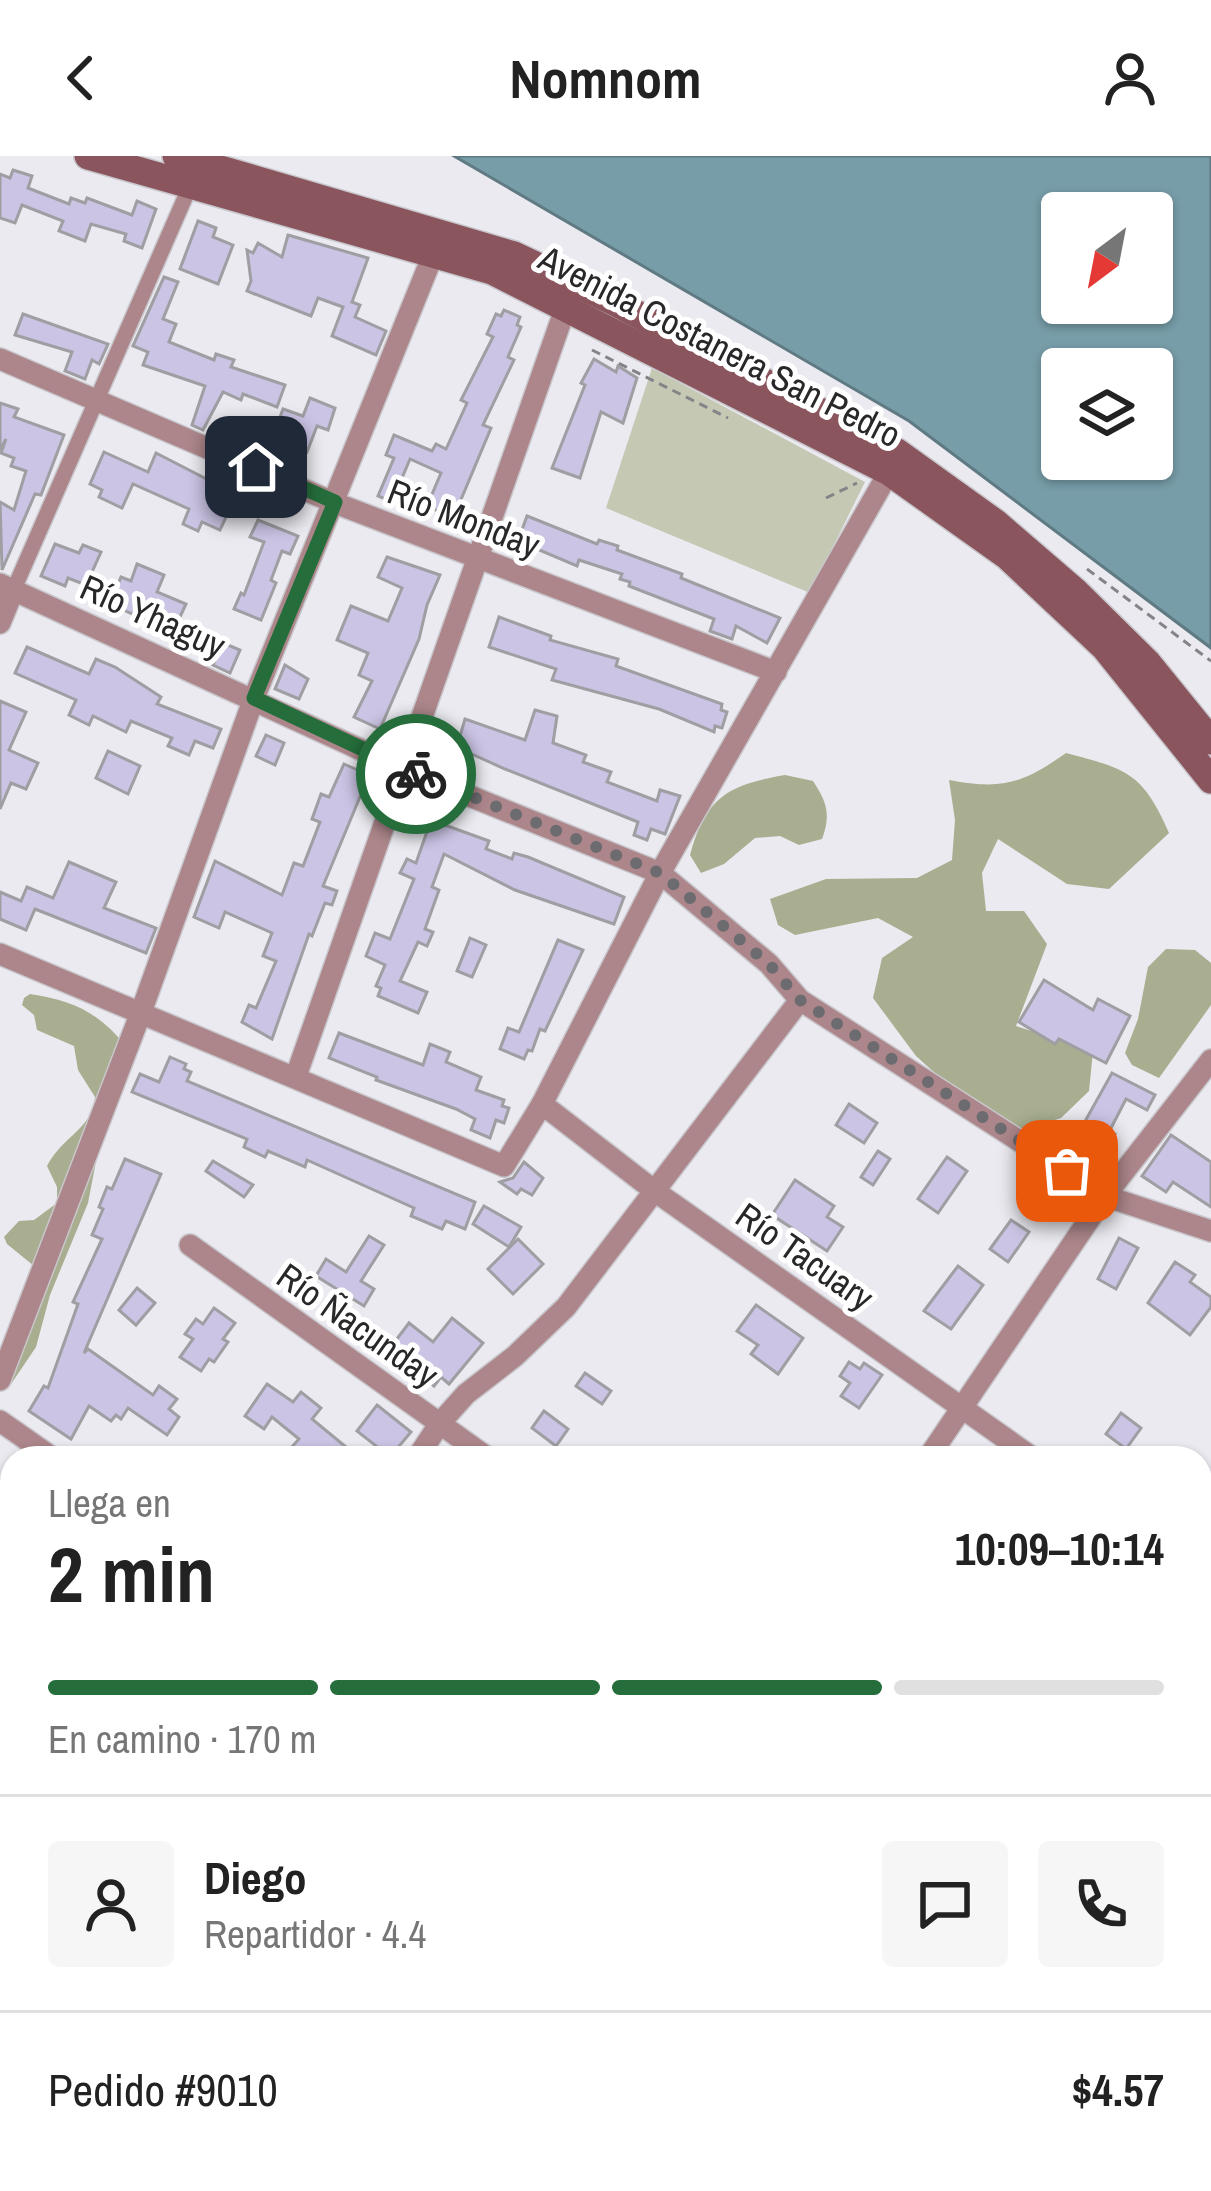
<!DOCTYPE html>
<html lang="es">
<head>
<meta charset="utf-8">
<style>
  body { margin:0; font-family:"Archivo Narrow",sans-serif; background:#f6f6f6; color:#222; height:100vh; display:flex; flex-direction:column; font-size:45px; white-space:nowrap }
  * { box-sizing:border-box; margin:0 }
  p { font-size:39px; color:#767676 }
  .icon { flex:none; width:66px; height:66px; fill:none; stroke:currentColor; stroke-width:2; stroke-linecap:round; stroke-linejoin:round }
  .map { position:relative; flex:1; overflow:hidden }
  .side { position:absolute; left:0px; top:1290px; width:1212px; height:747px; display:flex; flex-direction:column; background:#fff; border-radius:36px 36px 0 0; box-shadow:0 3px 9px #0004 }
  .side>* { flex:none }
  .needle { width:78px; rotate:212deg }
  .fabs { position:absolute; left:1041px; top:36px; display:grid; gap:24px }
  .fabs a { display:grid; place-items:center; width:132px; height:132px; border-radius:12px; background:#fff; box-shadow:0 3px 9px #0004; font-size:60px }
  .pin { position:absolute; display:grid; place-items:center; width:102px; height:102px; color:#fff; margin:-51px; border-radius:24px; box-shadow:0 6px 18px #0006 }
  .courier { position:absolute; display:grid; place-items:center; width:120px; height:120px; margin:-60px; border:9px solid #256e3b; border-radius:50%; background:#fff; color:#222; box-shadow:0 3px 15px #0007 }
  .overview em { font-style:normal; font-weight:700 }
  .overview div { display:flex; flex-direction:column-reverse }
  .overview { display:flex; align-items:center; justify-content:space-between; height:204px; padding:0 48px }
  h1 { font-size:78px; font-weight:700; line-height:90px }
  .bar { display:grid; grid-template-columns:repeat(4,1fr); gap:18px 12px; align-content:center; height:144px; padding:0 48px }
  .bar i { height:15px; border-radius:9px; background:#e0e0e0 }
  .bar .active { background:#256e3b }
  .bar p { grid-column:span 4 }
  .line { display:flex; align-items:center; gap:30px; padding:0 48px; border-top:3px solid #e0e0e0 }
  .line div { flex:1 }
  .round { display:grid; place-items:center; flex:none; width:126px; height:126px; border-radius:12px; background:#f6f6f6 }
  header { display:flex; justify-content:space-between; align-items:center; height:156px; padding:0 48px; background:#fff; font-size:54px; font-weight:700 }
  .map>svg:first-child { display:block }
  .green { fill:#c5c9b4 }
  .forest { fill:#a8ae8f }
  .water { fill:#779da8; stroke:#5f7a82; stroke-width:3; fill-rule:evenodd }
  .building { fill:#cbc4e4; stroke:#9f9ea3; stroke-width:3 }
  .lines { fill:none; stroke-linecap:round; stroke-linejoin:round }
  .pedestrian-casing { stroke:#c8c7cc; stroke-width:18 }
  .minor-casing { stroke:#c8c7cc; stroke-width:24 }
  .secondary-casing { stroke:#c8c7cc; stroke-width:30 }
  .path { stroke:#848387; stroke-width:3; stroke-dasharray:9 6; stroke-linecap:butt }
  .pedestrian { stroke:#ac868a; stroke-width:15 }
  .minor { stroke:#ac868a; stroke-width:21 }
  .secondary { stroke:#8a555d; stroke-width:27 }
  .done { stroke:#6c6b6f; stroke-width:12; stroke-dasharray:0 21.6 }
  .route { stroke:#256e3b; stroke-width:15 }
  .labels { text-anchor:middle; stroke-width:10; stroke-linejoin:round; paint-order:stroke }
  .street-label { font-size:36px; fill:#282729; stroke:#fff }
</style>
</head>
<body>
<header><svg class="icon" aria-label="back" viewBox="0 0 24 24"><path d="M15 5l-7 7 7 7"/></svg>Nomnom<svg class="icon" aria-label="person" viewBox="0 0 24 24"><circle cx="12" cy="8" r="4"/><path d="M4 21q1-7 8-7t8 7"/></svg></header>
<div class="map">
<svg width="1211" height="2035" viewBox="0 0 1211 2035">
  <rect width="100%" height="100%" fill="#ebeaf0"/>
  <!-- green -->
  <path class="green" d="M652,212L865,326L810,437L606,352Z"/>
  <!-- forest -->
  <g class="forest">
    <path d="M1066,597C1127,613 1143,617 1169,677L1109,733L1067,728L998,683L982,717L986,755H1024L1047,788L1016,870L1093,895L1089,935L1061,962L1021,975L946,927L916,900L873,842L882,802L913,781L878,762L795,779L778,769L770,743L826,723L917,722L952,704L955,664L949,624C1002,634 1022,628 1066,597Z"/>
    <path d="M785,619L813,625C827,646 831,659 822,683L799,689L780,680L755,682L724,708L701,717L690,699C706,641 727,629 785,619Z"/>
    <path d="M1166,793L1195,794L1211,807V849L1159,922L1132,909L1125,897L1138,863L1148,811Z"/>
    <path d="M30,838C76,845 101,858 129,894L98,995L88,1047L50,1139L36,1191L11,1228L0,1234L39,1114L7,1088L4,1081L19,1065L34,1064L57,1047V1031L47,1010C64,978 91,975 95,941L78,914L74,890L37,874L34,859L22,849L24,842Z"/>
  </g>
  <!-- water -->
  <path class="water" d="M454,0H1211V492L909,265ZM1062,57H1152V147H1062ZM1062,213H1152V303H1062Z"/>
  <!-- building -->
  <g class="building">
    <path d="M13,14L32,20L28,32L69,48L71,42L85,47L87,42L132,59L137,45L156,53L142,92L124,85L126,78L91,68L85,85L59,75L63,65L22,49L15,67L0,62V18L10,22Z"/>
    <path d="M198,65L216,72L213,81L233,89L218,128L180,113Z"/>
    <path d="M288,79L368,102L352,146L360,149L355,161L386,175L376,199L332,180L343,151L318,142L311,160L247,135L251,125L247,94L253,97L258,87L282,101Z"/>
    <path d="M164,121L178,126L163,163L176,168L169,186L214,204L216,198L234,204L231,211L285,229L277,251L243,238L241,244L223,236L203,274L192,269L205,230L143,209L148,196L133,190Z"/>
    <path d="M504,154L520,161L517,169L521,171L508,201L514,204L483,269L491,272L457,353L453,351L449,360L427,350L441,317L410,303L392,346L378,340L394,302L386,299L394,279L432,295L436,288L446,293L467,247L461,244L493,181L487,178L496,158L501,160Z"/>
    <path d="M23,158L108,188L99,208L92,204L85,223L65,215L72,196L15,179Z"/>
    <path d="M594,203L616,216L618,210L637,222L623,267L601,256L580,322L552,312L585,229L581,227Z"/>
    <path d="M310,242L335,252L328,274L317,270L307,296L292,290L298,275L278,267L283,253L303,260Z"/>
    <path d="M0,247L18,253L14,261L64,279L41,339L35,338L2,414L0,346L14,354L26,315L11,310L14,302L1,297L6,283L0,294Z"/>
    <path d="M104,296L148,316L156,297L218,329L213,340L232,348L220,374L202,366L198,375L183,368L189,353L133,328L122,352L99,341L102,334L90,328Z"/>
    <path d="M527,360L597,388L599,384L618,390L617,394L682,418L681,422L780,462L767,487L736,470L732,483L710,475L714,463L629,430L630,426L620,423L622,418L579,404L577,410L518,385Z"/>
    <path d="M258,364L298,380L290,398L282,395L271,424L276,427L261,464L234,453L241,437L244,439L264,386L250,381Z"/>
    <path d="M55,388L79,397L83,389L101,396L86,429L68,422L65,430L41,420Z"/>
    <path d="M387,401L440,419L427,449L419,483L380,573L354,561L372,525L359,519L368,497L337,484L351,450L388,465L402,432L378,421Z"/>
    <path d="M137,408L164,419L157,436L186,448L173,476L110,448L121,421L131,425Z"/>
    <path d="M499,461L551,480L550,484L618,503L616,510L722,548L721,554L727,556L722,572L715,570L714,576L659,553L552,524L556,513L489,491Z"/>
    <path d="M223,487L240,494L230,517L213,509Z"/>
    <path d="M27,491L89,518L96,503L115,511L161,541L157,548L221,573L213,592L195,585L189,599L168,590L172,582L131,565L126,576L93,560L89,569L69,559L76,544L15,517Z"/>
    <path d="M285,509L308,523L299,543L275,533Z"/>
    <path d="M0,545L26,556L9,594L38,607L26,633L11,627L0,653Z"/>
    <path d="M535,554L557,560L553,587L586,599L583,606L611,616L607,626L657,645L660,634L680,640L665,678L651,673L647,684L634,679L638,666L505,613L465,595L466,591L458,587L465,563L525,584Z"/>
    <path d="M266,579L284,587L275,609L256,600Z"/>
    <path d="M108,595L140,610L128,638L96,622Z"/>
    <path d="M344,608L369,619L323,730L337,735L332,749L325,747L312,780L309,778L272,883L242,866L249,849L256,852L276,805L263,800L272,777L225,756L219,772L194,761L215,705L282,739L294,707L303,710L320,666L312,663L321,638L329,641Z"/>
    <path d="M431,664L489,685L486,693L512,703L514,697L528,701L624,741L614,768L515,734L444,698L432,731L439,734L425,773L433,776L427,790L418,786L400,825L427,836L418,857L378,840L381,832L376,830L385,809L366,800L375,777L390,783L414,723L400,717L407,703L416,707Z"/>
    <path d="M69,706L116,726L104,752L156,772L146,797L35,753L26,774L0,763V736L21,745L27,731L53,742Z"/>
    <path d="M470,782L486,789L472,821L457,815Z"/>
    <path d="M558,784L583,794L545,875L540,873L532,895L528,894L524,903L500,893L508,872L519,876Z"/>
    <path d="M1044,824L1093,854L1098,843L1130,860L1106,907L1059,883L1055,888L1019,866Z"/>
    <path d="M339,877L423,909L430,888L450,896L446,906L481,921L476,934L504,944L502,950L509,952L504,967L496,964L490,982L471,974L475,963L456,953L376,924L377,921L329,902Z"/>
    <path d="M170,901L186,908L184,913L191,916L187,925L475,1046L465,1073L446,1065L442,1073L411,1060L414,1052L307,1004L305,1011L268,995L265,1001L244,991L247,983L132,936L140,918L159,926Z"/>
    <path d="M1112,917L1155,939L1147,954L1126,943L1109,976L1115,978L1101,1019L1072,1001L1084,967Z"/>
    <path d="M849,948L877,967L864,987L836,969Z"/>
    <path d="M1171,979L1211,1006V1051L1173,1026L1166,1036L1142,1020Z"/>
    <path d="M878,995L890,1003L873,1029L861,1021Z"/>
    <path d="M947,1001L967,1015L938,1057L918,1043Z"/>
    <path d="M125,1003L161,1018L84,1197L88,1193L153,1239L159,1230L177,1243L169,1253L179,1261L167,1279L128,1252L121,1263L116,1259L111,1265L89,1250L71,1283L29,1255L44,1230L48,1232L78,1148L73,1146L102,1083L92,1079L103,1053L99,1051L107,1031L112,1033Z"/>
    <path d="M213,1005L253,1029L244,1041L206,1015Z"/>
    <path d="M524,1006L543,1022L532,1039L521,1033L517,1038L500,1026L513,1022Z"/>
    <path d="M795,1024L834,1050L827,1061L843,1071L827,1095L772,1059Z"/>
    <path d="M484,1050L521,1071L509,1091L473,1068Z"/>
    <path d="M1011,1064L1029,1076L1008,1106L990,1093Z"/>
    <path d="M369,1080L384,1089L361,1125L374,1133L364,1150L316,1120L326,1103L346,1116Z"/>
    <path d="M1119,1082L1138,1092L1116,1133L1098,1123Z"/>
    <path d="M518,1083L543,1108L513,1138L488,1113Z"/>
    <path d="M1175,1106L1195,1119L1190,1126L1211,1141V1151L1190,1179L1148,1147Z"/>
    <path d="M958,1110L983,1129L951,1173L924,1155Z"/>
    <path d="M137,1132L155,1147L136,1169L119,1154Z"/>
    <path d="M756,1149L803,1182L778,1218L751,1198L758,1189L737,1175Z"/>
    <path d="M214,1152L235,1167L223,1183L228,1186L214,1206L209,1203L201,1215L180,1201L193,1183L185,1178L196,1163L203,1168Z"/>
    <path d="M452,1162L483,1187L449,1228L441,1221L434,1230L390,1192L409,1167L433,1186Z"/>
    <path d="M849,1206L860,1213L864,1207L882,1219L859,1252L841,1240L850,1227L840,1220Z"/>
    <path d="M585,1217L611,1235L602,1248L576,1230Z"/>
    <path d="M267,1228L293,1246L301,1236L321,1252L312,1263L346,1291L337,1302L325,1296L320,1302H299L289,1294L299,1283L272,1261L264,1273L245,1260Z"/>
    <path d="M377,1249L411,1276L390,1301L357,1275Z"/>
    <path d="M544,1255L568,1273L556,1290L532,1272Z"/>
    <path d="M1121,1257L1141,1272L1126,1293L1106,1278Z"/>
  </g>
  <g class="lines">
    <!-- pedestrian casing -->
    <g class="pedestrian-casing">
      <path id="pedestrian" d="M14,433L191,28"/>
    </g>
    <!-- minor casing -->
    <g class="minor-casing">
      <g id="minor">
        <path d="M0,203L335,347L776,516"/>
        <path d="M0,428L403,613L660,717L769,808L800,844L1105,1040L1211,1075"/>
        <path d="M0,467L14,433"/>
        <path d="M0,798L504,1010L542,948L660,717L889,316"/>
        <path d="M296,920L570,139"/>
        <path d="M542,948L656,1036L1033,1302"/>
        <path d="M190,1089L488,1302"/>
        <path d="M0,1224L140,859L254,542L439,84"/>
        <path d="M0,1265L53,1302"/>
        <path d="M417,1302L440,1267L466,1238L515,1200L566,1151L800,844"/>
        <path d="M928,1302L1105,1040L1211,904"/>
        <path d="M1200,1424L1211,1432"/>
        <path d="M0,1553L12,1562"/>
        <path d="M1200,1719L1211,1705"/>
        <path d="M1200,1814L1211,1822"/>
        <path d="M0,1887L12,1870"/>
        <path d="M185,2025L199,2035"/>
        <path d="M636,2025L649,2035"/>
        <path d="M1061,2025L1077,2035"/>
        <path d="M373,2035L380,2025"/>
        <path d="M795,2035L801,2025"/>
      </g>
    </g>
    <!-- secondary casing -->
    <g class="secondary-casing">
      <g id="secondary">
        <path d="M88,0L492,115L889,316L1007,400L1105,492L1211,624"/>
        <path d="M176,0L514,99L614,146L897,296L996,367L1076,436L1147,506L1211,585"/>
      </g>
    </g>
    <!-- path -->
    <g class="path">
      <path d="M592,194L728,262"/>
      <path d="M826,342L857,327"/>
      <path d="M1087,413L1211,505"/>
    </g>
    <!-- pedestrian -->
    <use href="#pedestrian" class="pedestrian"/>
    <!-- minor -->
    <use href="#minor" class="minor"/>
    <!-- secondary -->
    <use href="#secondary" class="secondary"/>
  </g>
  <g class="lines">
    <!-- done -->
    <path class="done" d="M416,618L660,717L769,808L800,844L1067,1015"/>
    <!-- route -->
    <path class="route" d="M256,311L335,346L254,542L416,618"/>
  </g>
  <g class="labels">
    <!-- street labels -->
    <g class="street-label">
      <text transform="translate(720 190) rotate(27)" y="13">Avenida Costanera San Pedro</text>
      <text transform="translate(464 362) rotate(21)" y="13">Río Monday</text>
      <text transform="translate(153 460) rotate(24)" y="13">Río Yhaguy</text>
      <text transform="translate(805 1100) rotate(35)" y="13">Río Tacuary</text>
      <text transform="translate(358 1169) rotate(35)" y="13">Río Ñacunday</text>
    </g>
  </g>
</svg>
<div class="fabs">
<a><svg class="needle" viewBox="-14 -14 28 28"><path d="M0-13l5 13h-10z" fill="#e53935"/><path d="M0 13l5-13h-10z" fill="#767676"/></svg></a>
<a><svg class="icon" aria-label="layers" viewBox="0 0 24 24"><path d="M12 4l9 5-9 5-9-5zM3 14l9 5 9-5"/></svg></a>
</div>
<div class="pin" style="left:1067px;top:1015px;background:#ea580c"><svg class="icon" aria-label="bag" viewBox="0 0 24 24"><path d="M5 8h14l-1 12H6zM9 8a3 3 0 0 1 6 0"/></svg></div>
<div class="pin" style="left:256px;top:311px;background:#1f2937"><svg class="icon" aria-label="home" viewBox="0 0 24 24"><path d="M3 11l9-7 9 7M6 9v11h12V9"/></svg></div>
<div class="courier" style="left:416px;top:618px"><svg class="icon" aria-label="bike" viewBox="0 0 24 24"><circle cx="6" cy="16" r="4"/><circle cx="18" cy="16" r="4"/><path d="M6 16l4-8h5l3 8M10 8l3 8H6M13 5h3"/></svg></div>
<section class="side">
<div class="overview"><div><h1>2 min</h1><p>Llega en</p></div><em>10:09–10:14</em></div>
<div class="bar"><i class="active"></i><i class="active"></i><i class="active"></i><i></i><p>En camino · 170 m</p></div>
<div class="line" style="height:216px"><a class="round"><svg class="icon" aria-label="person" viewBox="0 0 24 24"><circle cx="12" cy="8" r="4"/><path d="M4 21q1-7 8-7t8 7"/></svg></a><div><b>Diego</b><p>Repartidor · 4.4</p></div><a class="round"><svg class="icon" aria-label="chat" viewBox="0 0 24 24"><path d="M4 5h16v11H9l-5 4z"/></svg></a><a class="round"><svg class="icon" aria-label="phone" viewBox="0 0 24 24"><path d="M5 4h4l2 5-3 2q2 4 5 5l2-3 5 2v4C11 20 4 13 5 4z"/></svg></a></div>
<div class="line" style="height:156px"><div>Pedido #9010</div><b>$4.57</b></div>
</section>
</div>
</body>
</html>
